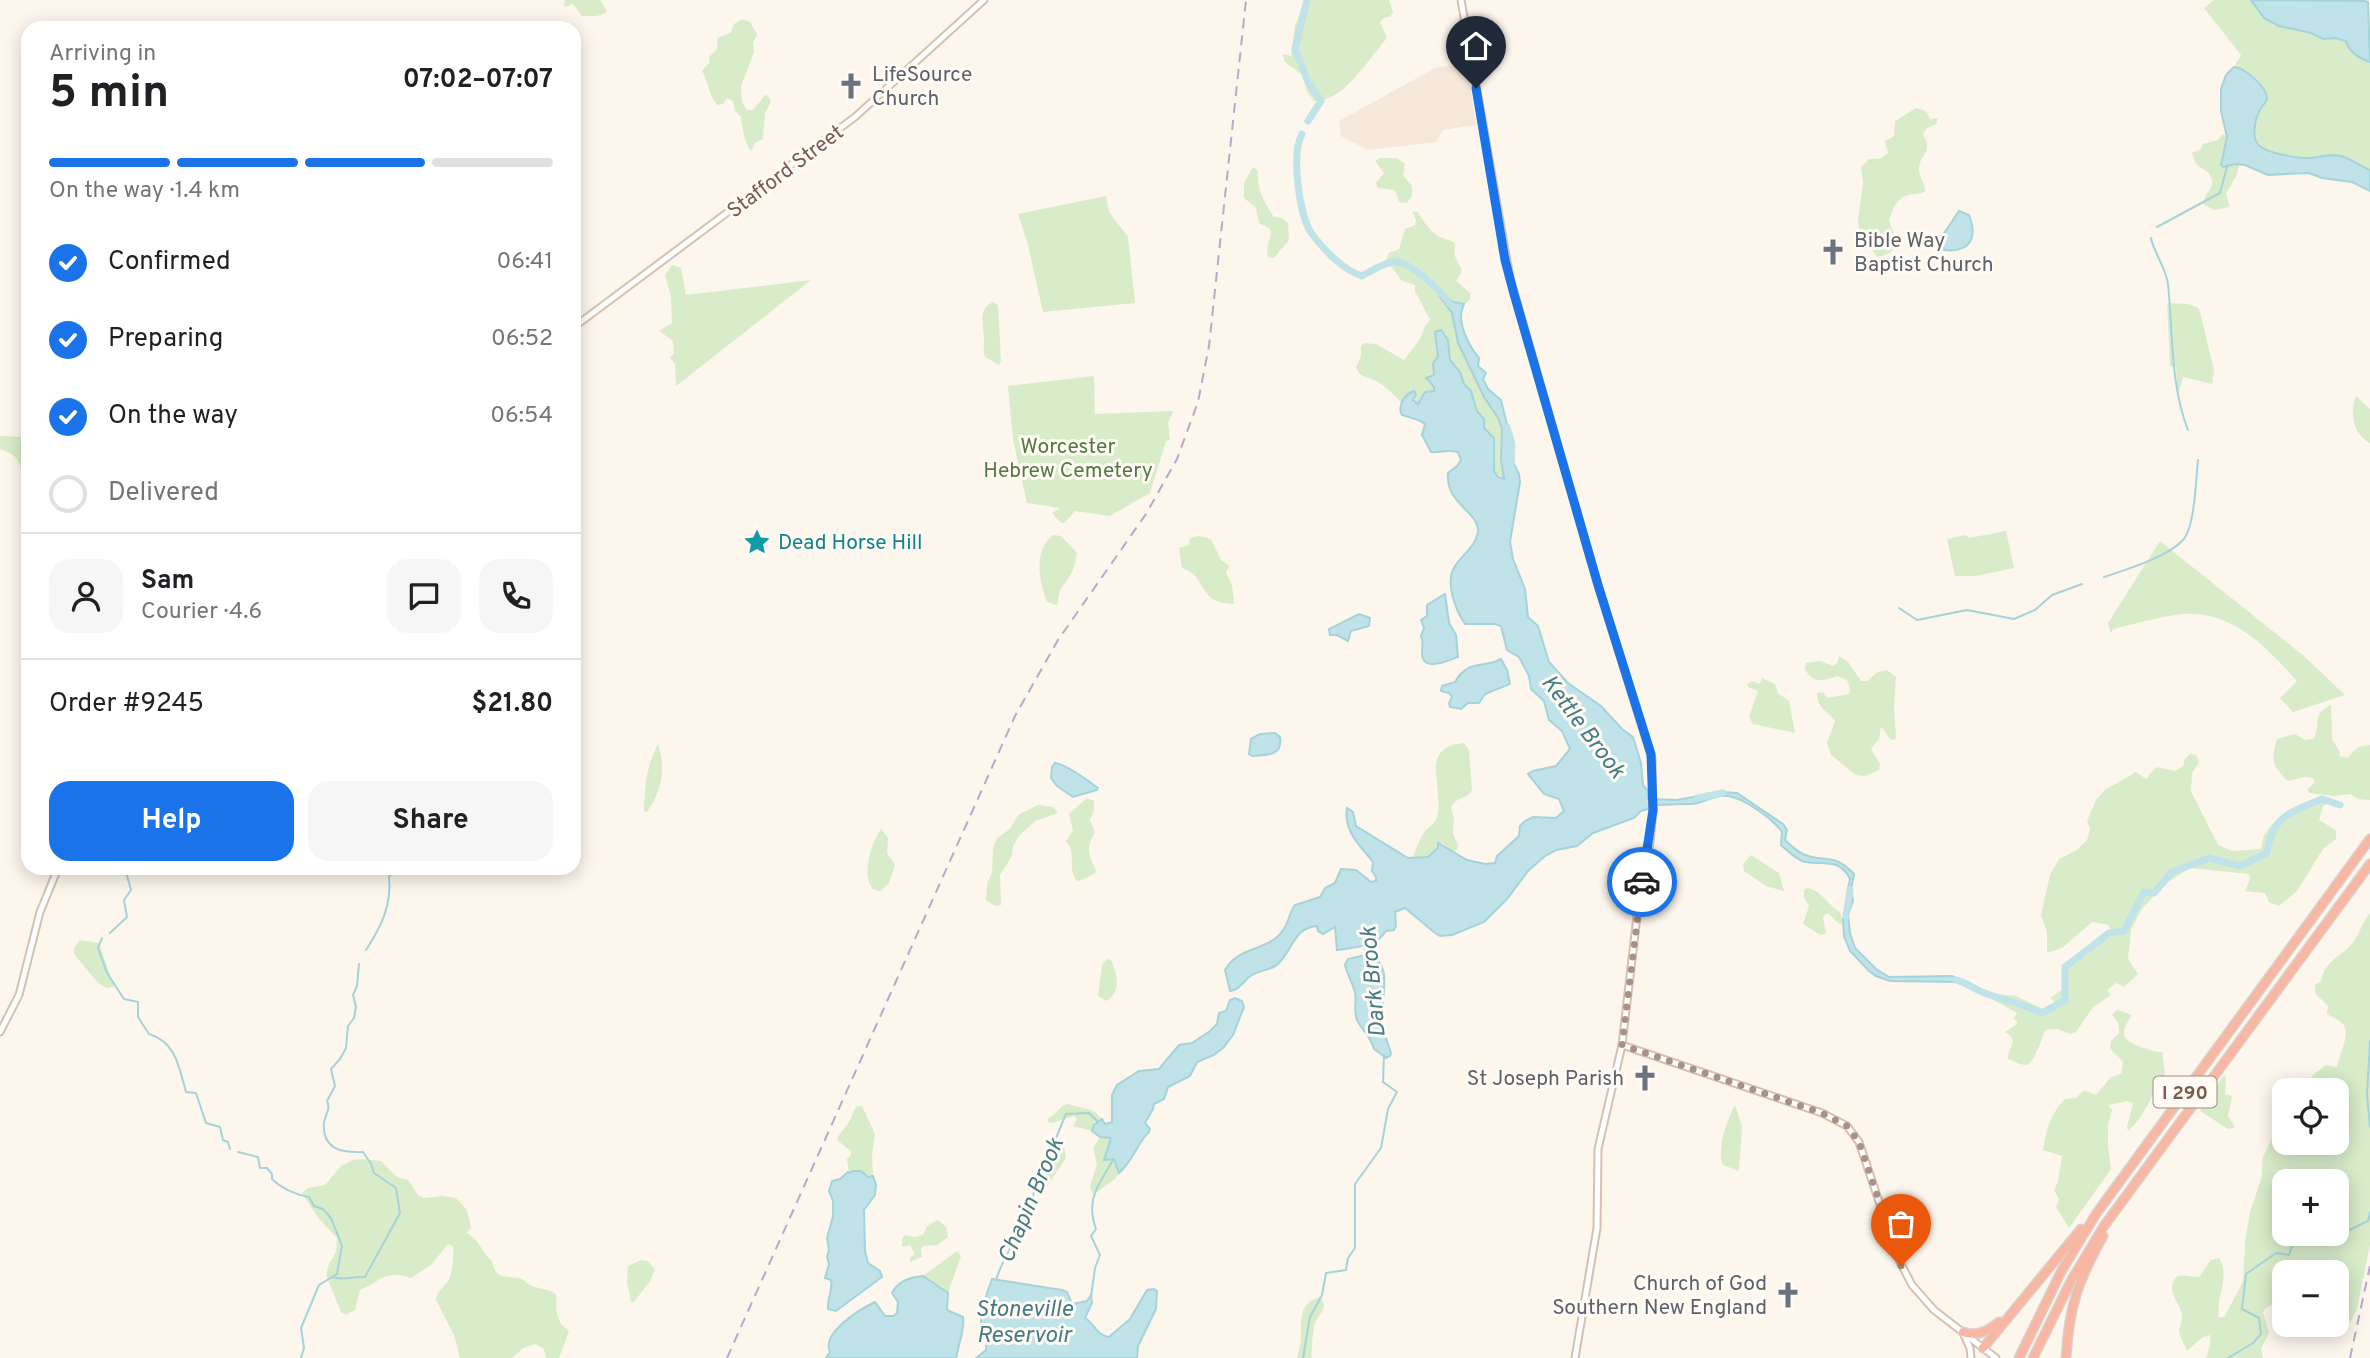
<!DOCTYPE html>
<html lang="en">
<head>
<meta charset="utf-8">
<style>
  body { margin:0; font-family:Overpass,sans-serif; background:#f6f6f6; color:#202124; height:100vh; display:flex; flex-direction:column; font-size:26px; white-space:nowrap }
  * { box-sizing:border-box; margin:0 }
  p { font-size:23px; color:#757577 }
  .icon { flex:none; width:38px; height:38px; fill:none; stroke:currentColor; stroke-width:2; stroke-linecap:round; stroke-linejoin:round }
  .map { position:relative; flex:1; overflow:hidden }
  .drawer { position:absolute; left:21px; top:21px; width:560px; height:854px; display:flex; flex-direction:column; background:#fff; border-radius:21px; box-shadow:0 4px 18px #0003 }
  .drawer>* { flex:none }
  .fabs { position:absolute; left:2272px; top:1078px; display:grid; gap:14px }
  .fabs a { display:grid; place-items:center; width:77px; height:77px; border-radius:14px; background:#fff; box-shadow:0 4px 18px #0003; font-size:35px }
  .pin { position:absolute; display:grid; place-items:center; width:60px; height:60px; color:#fff; margin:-72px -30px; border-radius:50% 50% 50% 0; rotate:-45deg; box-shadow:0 0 7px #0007 }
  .pin .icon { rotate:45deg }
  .courier { position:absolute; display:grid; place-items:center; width:70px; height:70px; margin:-35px; border:5px solid #1a73e8; border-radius:50%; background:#fff; color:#222; box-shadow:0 2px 9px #0007 }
  .head em { font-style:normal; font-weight:700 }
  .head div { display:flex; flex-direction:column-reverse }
  .head { display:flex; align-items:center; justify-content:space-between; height:119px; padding:0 28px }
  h1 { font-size:46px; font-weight:700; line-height:52px }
  .bar { display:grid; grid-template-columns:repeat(4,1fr); gap:10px 7px; align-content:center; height:84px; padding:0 28px }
  .bar i { height:9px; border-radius:5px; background:#e0e0e0 }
  .bar .on { background:#1a73e8 }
  .bar p { grid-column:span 4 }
  .line { display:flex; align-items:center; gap:18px; padding:0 28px; border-top:2px solid #e0e0e0 }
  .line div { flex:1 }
  .round { display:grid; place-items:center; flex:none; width:74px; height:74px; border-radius:21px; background:#f6f6f6 }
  ol { padding:0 28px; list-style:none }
  li { display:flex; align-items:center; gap:21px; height:77px }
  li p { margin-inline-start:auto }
  li .icon { padding:7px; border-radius:50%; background:#1a73e8; color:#fff; stroke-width:4 }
  li:last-child { color:#757577 }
  li i { width:38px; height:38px; border:4px solid #e0e0e0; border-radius:50% }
  .primary-button { display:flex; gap:14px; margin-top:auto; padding:14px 28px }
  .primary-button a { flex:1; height:80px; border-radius:21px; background:#1a73e8; color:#fff; font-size:28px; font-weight:700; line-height:80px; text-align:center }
  .primary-button a+a { background:#f6f6f6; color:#202124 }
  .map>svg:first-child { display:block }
  .residential { fill:#f5e8da }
  .green { fill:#d8ecc9; fill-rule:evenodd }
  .water { fill:#bfe3e8; stroke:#a5d3da; stroke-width:2 }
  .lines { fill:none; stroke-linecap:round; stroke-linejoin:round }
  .stream { stroke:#a5d3da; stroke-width:2 }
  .river { stroke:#bfe3e8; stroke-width:7 }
  .secondary-casing { stroke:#d6c0b0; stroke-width:9 }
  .highway-casing { stroke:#dad1cd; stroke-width:11 }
  .secondary { stroke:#fff; stroke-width:5 }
  .highway { stroke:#f7b7a3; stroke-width:8 }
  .rail { stroke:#b9a8c9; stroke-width:2; stroke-dasharray:10 7; stroke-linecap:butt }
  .done { stroke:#a89285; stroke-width:7; stroke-dasharray:0 12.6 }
  .route { stroke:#1a73e8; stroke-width:9 }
  .labels { text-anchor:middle; stroke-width:6; stroke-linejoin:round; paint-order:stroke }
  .shield { fill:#fffaf3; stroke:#a28b7f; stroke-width:2 }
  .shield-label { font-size:19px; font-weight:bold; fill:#7a5c4d }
  .worship-label { font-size:21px; fill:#5b616d; stroke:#fffaf3; text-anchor:start }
  .street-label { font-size:21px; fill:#7a5c4d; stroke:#fffaf3 }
  .park-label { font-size:21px; fill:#537a41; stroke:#fffaf3 }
  .culture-label { font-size:21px; fill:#0d838f; stroke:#fffaf3; text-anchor:start }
  .water-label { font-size:23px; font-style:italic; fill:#437c86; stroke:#fffaf3 }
</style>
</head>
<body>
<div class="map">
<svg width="2370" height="1358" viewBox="0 0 2370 1358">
  <rect width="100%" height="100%" fill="#fdf6ec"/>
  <!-- residential -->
  <path class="residential" d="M1467,64L1476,125L1443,130L1436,142L1368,150L1341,136L1339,121L1437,67Z"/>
  <!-- green -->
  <g class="green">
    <path d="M565,0H600L607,12L597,16H582L573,4L564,7Z"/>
    <path d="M1305,0H1389L1393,12L1390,17L1384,18L1380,22L1387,38C1369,58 1344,102 1314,101L1306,90L1305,77L1285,62L1282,54L1291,56L1295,26Z"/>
    <path d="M2214,0H2251L2264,18L2279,26L2311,33L2323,39L2335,38L2346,41C2348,51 2360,59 2370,62V170L2328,155L2308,158L2283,155L2262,148L2255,139L2254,128L2266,95C2258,83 2250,67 2234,67L2241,55L2204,8Z"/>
    <path d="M742,19L750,22L757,34L753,43L754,52L741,86L742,102L747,110H753L765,95L768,96L771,102L765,113L763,139L756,142L751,151C746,146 741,125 741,117L735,111L733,101L727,98L723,104L717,105C709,95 708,82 702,71L710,62L709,57L717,49L718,38L731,32L734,24Z"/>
    <path d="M1916,108L1926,111L1930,119L1938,118L1936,124L1927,128L1923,134C1934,155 1920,152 1919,168C1918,176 1925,182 1925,191C1919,195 1916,193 1909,195C1896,198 1892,210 1889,221C1896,239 1903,252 1877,257L1868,243L1860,237L1858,220L1863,183L1861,167L1869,159L1881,158L1888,153L1885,141L1894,136L1895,121Z"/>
    <path d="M2222,134L2227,137L2222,157L2231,164L2239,165L2237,174L2226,194L2230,207L2214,210L2203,204C2204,195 2213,190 2212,180L2209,173L2196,164L2192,153L2201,149L2203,144L2218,140Z"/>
    <path d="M1380,158H1397L1405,164L1403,175L1412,186V196L1407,203L1399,202L1395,190L1378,188L1376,183L1384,173L1375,161Z"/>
    <path d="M1253,167L1258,171C1256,188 1265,204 1274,217L1282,218L1288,223L1289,240L1274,258L1268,257C1265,243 1273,239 1270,229L1259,223L1256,208L1244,198V183Z"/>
    <path d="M1106,196L1109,212L1128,237L1135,303L1043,312L1028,245L1018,214Z"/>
    <path d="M1412,211L1418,212C1423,221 1430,231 1438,236C1445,240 1449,238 1455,244C1455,248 1454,252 1455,256C1459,269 1467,266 1456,281L1470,293V300L1464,304L1453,302L1445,296L1452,313L1458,343L1484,397L1498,418L1502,429L1501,460L1505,473L1504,479L1494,471L1492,435L1484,428L1481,415L1474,406L1471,391L1464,384L1450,360L1448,340L1435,336C1441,350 1435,362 1434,375L1426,381L1435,389L1434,391H1427L1418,405L1411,392L1401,402C1393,394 1385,385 1374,380C1365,376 1360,377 1356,368L1361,356V346L1364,343L1376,344L1404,360L1420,339L1425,326L1430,320L1415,291V285L1402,281L1386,260L1389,253L1399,249L1405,229L1415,225L1416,220Z"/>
    <path d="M672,265L681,268L686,295L811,280L676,386L675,364L670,358L674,354L673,341L659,331L672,323L671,297L665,275Z"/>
    <path d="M993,302L998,305L1001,361L999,365L985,357C983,349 984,346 984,339C984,325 977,310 993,302Z"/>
    <path d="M2167,303L2187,304L2199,308L2214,370L2212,384L2183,377L2178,396L2176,367L2170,366Z"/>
    <path d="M1094,376L1095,414L1173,411L1168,424L1170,440L1166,441L1150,493L1110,516L1075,511L1064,523H1061L1052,513L1060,508L1027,503L1013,440L1008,386Z"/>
    <path d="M2356,396L2370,409V443C2353,434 2349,413 2356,396Z"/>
    <path d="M0,436L26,437L28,478C14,466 27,458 0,449Z"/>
    <path d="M2006,531L2014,568L1976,576H1955L1947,539L1966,535L1969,538Z"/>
    <path d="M1053,535L1061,536L1077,553C1075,568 1071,576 1062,587C1058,592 1059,600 1057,605L1047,602C1039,580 1033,551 1053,535Z"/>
    <path d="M1199,536L1211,539L1221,560L1229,566L1226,573L1232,585L1234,604C1196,603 1209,577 1182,568L1179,548L1189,545L1190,538Z"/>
    <path d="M2160,541L2304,656L2345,695L2293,712L2280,698L2297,681C2266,647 2234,611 2183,614C2160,616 2136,624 2113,629L2111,633L2108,623Z"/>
    <path d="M1839,656L1848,662L1861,681H1868L1876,673L1887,670L1896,677L1894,706L1896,739L1891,740L1881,727L1879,739L1871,749L1880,764L1879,770L1866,776L1856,775L1831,755L1827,743L1835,721C1827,710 1817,709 1817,693L1823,692L1827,698L1849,694L1850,689L1847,680L1837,676C1823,682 1812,683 1805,669L1806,663L1820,661L1833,666L1837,663Z"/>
    <path d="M1762,678L1775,684L1778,693L1789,701L1795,733L1753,724L1749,717L1758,691L1748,687L1747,684L1752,681L1760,684Z"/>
    <path d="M2331,705L2332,739L2340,752L2339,756L2347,758L2358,747L2370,745V800L2358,799L2351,794L2335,796L2309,793L2308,789L2315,782L2313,778L2305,777L2287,781C2272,764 2271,761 2277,739L2295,734L2305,740L2313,739C2322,728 2310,714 2331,705Z"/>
    <path d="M1464,743L1469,750L1472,790C1467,799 1456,797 1451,807L1454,819L1453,833C1455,841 1463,847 1453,853L1442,843L1428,857L1412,859C1415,851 1419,841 1423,834C1427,827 1434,826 1437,817C1445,787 1417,747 1464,743Z"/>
    <path d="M658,744C666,769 662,790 647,812L644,811C644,787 647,765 658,744Z"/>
    <path d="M2190,754L2196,755L2199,762L2192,773L2191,791L2218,845L2232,851L2261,849C2262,845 2262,841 2263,838C2270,819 2304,800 2323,797L2329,803L2323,806L2319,820L2336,830V839L2323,849L2297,891L2279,906L2269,902L2265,893L2245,891L2250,879L2249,874L2190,868L2165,884L2141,910L2131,930L2128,959L2138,974L2124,987L2116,983L2107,990L2111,995L2093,1007L2076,1032L2070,1034L2057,1029L2045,1030C2043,1037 2033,1066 2025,1065C2022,1065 2012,1061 2008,1059C2008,1047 2020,1039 2005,1032L2017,1024V1021L2013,1019L2017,1013L1986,996L1987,993L2016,996L2045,1010L2056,1007L2057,1003L2050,998L2063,989L2062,967L2111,930L2109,925L2092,922L2062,948L2047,953V932L2041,915L2050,875L2059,859L2077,850L2087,840L2090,829L2087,821L2096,800L2105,790L2136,772L2146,779L2156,767L2175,771L2183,766L2185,759Z"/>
    <path d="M1087,798L1094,801V811L1090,820L1095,832C1084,853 1090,853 1096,872C1091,876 1084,880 1077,881C1066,866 1078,854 1066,841L1073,831L1069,814Z"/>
    <path d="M1038,805L1053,807L1058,813L1035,821L1019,836L1013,846L1012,856L1000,875L1001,905L995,906L986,900L987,884L992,872L993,848L997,838L1010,829L1018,815Z"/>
    <path d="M881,829L888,838L887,853L895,865L889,883L880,891L873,889C861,875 871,843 881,829Z"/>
    <path d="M1751,855L1779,873L1784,891L1766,886L1744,871L1743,864Z"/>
    <path d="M1807,888C1821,890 1828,905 1840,912L1843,923L1839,924L1829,914H1825L1823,918L1826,934L1820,935L1803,924L1809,906L1804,897V890Z"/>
    <path d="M2370,913V1244L2357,1310L2350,1322L2345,1309L2336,1308V1272H2284V1297L2266,1308L2263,1312L2269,1333L2261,1349L2263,1358H2206L2210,1346V1335L2203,1337L2187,1351C2185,1345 2179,1336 2179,1330C2180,1324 2183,1320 2182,1314C2180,1304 2164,1287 2177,1277C2181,1274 2193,1277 2199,1277L2211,1260L2219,1258C2231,1276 2215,1299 2219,1318L2225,1316L2243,1281L2245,1242L2250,1212L2262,1176V1159L2276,1130L2284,1127V1143H2336V1090H2312L2307,1088V1083L2314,1074L2326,1065L2337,1067C2339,1055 2352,1032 2342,1023C2338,1019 2331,1017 2327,1014L2328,1006L2315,993V985L2321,981C2324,963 2337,958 2349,947C2358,938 2362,923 2370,913ZM2284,1181H2336V1234H2284Z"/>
    <path d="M80,940L99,943L114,987L107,988L98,983L74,954V948Z"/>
    <path d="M1107,959L1111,960C1117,974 1122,992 1106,1001L1098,996L1102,965Z"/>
    <path d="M2117,1010L2132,1015C2118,1035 2122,1041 2144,1048C2151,1050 2154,1052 2162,1052L2165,1074C2151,1094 2147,1114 2128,1131L2127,1127L2133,1103L2127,1101L2108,1105L2112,1110L2108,1125V1147L2111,1169L2069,1228L2056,1207L2059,1199L2054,1190L2058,1182L2062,1156L2043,1150C2046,1129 2051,1113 2065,1099L2076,1098L2084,1090L2096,1095L2111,1077L2121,1074L2123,1062L2110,1048L2111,1041L2119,1033L2118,1022L2112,1015Z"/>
    <path d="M2224,1075L2226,1078L2225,1094L2232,1096L2228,1116L2234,1125V1128L2228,1129L2200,1111Z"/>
    <path d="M1067,1104L1094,1111L1102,1119L1094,1125L1092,1131L1073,1126L1077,1119L1074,1116L1052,1123L1048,1122V1118C1057,1115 1059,1106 1067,1104Z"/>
    <path d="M1735,1105L1742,1127L1739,1171L1723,1165C1716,1151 1727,1119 1735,1105Z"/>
    <path d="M857,1106H862L875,1134L872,1155L873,1176L849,1173L847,1159L851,1155V1151L837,1140C839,1133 842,1132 846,1126C851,1120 852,1113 857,1106Z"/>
    <path d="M1100,1137L1112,1138L1104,1160L1114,1159L1119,1173L1115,1179L1093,1195L1090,1186L1097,1164L1093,1148Z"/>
    <path d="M1063,1140L1066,1158L1048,1185L1039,1189L1038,1187L1047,1169L1044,1159L1047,1149L1056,1141Z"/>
    <path d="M362,1159L381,1161L397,1177L408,1180L419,1196L425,1198L442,1196L456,1198L467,1210L471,1227L467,1233C480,1240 482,1253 492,1261C495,1279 504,1276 518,1278C525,1279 522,1280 528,1284C536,1289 547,1288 556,1294C557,1312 554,1319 569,1331L559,1358H546L544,1349L535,1344L523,1348L512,1358H460L454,1335L436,1300C437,1290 444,1288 448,1281C453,1272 454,1255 453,1246L448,1244L431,1265L411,1278C386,1269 381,1281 360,1290L355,1310L346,1315L341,1312L326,1275L329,1264L336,1252L337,1238L319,1219L302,1193L308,1188L325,1185L341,1166L353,1160Z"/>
    <path d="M938,1220L946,1227L948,1237L937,1245L923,1246L921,1249L922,1257L910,1262V1258L915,1254L910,1245L902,1247V1239L905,1235L915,1237L923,1235L927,1226Z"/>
    <path d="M957,1251L961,1256L948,1293L923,1276Z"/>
    <path d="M641,1260L648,1261L655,1270L650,1281L634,1302H631L627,1281L628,1266Z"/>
    <path d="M1320,1297C1329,1309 1320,1312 1315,1323C1313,1327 1311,1354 1312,1358H1297C1297,1354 1299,1351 1300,1347C1304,1328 1293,1305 1320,1297Z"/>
  </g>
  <!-- water -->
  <g class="water">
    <path d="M2251,0L2365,1L2368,2L2370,62C2360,59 2348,51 2346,41L2335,38L2323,39L2311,33L2279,26L2264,18Z"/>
    <path d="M2234,67C2244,67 2268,88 2267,99C2266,103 2260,108 2259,112C2255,120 2252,135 2257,143C2263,153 2297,158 2308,158C2319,158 2329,153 2341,156C2351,159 2360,166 2370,170V191L2352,182L2322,178L2309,173L2268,175L2245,165L2235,164L2223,167L2221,165L2227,137L2221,111V89L2226,75Z"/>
    <path d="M1959,211L1969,215C1978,238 1970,253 1944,250L1941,238Z"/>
    <path d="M1445,296L1453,302L1464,304C1455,321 1469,346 1479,358L1478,366L1486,373L1483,379L1488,389L1501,400L1509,433L1512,460L1519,474L1520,482L1510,542L1513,559L1525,589L1528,617L1538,626L1549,662L1568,683L1601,706L1622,729L1633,737L1641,763L1643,785L1648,791V799L1677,800L1720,792L1737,793L1783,824L1787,830L1785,840C1791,846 1800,854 1808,856C1830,862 1835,854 1854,874L1851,890L1853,901L1848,915L1850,933L1855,948L1876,969L1889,977L1952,976L1987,993L1986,996L1957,982L1890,981L1876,976L1869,971L1850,951L1844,936L1843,919L1850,901L1848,888L1850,879C1840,858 1824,865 1805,862C1796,860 1788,851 1781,845L1782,832C1773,819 1744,798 1728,796C1714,794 1702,804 1691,804C1678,804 1663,805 1649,805L1648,809L1641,811L1634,818L1593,833L1577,846L1556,850L1545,856L1528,871L1507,899L1484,922L1452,935L1440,936L1435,933L1405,908L1395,912L1396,926L1394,930L1386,931C1375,948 1356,947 1337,950L1335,927L1323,934L1318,931L1317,926C1293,928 1293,950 1278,964C1272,970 1260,970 1252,975C1244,980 1240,990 1230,991L1225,970C1237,949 1259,951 1276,938C1289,927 1287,917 1295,905L1320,897L1325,888L1335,883L1341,869L1356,870L1371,882L1376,881V877L1372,871L1373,862C1360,845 1343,831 1347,808L1353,812L1356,826L1408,858L1428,857L1438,848V843L1467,860L1485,864L1495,863L1497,856L1519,836L1520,826L1525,821L1533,817L1556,818L1564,811L1559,799L1544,794L1528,774L1533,771L1556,766L1570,749L1562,731L1549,720L1544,701L1531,689L1529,676L1519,657L1507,650L1501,626L1495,624H1465C1456,611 1445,583 1454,568C1460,556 1476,547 1478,532C1480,512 1445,504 1448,473L1457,466L1461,460L1458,452C1445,449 1441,453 1431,452L1422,435L1425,424L1418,420L1402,415C1397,405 1405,394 1414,391L1416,394L1413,400L1418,404L1425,392L1434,391V387L1426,378L1434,375L1433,364L1438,356L1435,332L1441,330L1448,340L1450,360L1460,372L1464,384L1471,391L1477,411L1484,419V428L1494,438V471L1498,477L1504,479L1501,460L1502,429L1498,418L1484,397L1458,343L1452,313L1440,297Z"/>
    <path d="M1445,594L1449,623L1456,635L1458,657C1449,660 1423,673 1422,654C1422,647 1424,644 1421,636L1424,628L1421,620L1427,616V605Z"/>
    <path d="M1359,614L1370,618L1369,626L1351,631L1348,641L1337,635H1330L1329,629Z"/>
    <path d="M1501,659L1507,670L1510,684L1485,694L1479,703H1468L1461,709L1450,707L1449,703L1452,697L1449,693L1441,691L1442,686L1455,682C1468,659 1482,669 1501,659Z"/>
    <path d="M1275,733L1280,737C1283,756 1267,755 1252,756L1249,754L1251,739L1260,734Z"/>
    <path d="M1055,763C1065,764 1089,781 1098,788L1097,790L1073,797L1057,786L1051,778L1052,767Z"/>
    <path d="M1369,954C1393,966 1382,993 1382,1015C1382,1026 1387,1042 1391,1053L1390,1056L1386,1058L1374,1049C1370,1035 1363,1032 1357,1020C1353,1010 1357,1001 1355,992C1353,984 1347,974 1345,965L1348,959Z"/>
    <path d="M1235,998L1242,1001L1244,1007L1233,1035L1223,1048L1214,1055L1197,1062L1190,1076L1168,1087L1164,1099L1154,1104L1153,1109L1145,1123L1150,1129L1149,1132C1139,1140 1133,1161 1119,1173L1114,1159L1104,1160L1111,1138L1100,1137L1092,1131L1094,1125L1102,1119L1105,1124L1112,1122V1095L1117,1085L1139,1071L1159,1069L1179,1045L1192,1043L1210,1031L1217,1024L1219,1013L1226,1011L1230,1000Z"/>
    <path d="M853,1171H861L868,1177L873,1176L876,1185L875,1195L864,1210L865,1251L868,1263L880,1271L882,1277L836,1311L828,1309C827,1298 833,1290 831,1280L825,1278L829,1264L827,1257L829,1250L827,1238L833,1216V1201L829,1191L832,1181L840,1179L848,1172L850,1173Z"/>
    <path d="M923,1276L948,1293L947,1310L963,1317C965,1331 958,1345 956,1358H826L830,1352C821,1333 860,1309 875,1302L885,1316H893L897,1313L898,1302L892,1293C898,1281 910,1277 923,1276Z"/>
    <path d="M992,1279L1062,1290L1067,1292L1072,1304L1087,1301L1091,1295L1092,1303L1085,1318C1095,1324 1096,1335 1109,1337L1130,1319L1147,1290L1154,1289L1157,1291L1156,1309L1138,1346L1137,1358H976L986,1350C988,1334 982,1335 981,1323C981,1308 987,1293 992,1279Z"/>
  </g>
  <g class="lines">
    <!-- stream -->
    <g class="stream">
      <path d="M2157,227L2220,193L2227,167"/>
      <path d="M2151,238C2154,253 2166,268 2168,284C2173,332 2170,384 2188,430"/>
      <path d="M2104,577C2125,570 2168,557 2183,540C2195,527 2196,478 2198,460"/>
      <path d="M1899,608L1917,620L1967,610L2014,619L2035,610L2052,595L2082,584"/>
      <path d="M110,933L127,917L124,900L131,890L125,868"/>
      <path d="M102,938L98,948L107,973L124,999L138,1002V1017L149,1034C176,1042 179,1067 186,1092L196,1093L206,1123L220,1127L223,1140L228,1142L230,1149"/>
      <path d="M1364,944L1366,956"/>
      <path d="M366,950C381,927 392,905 389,877L396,868"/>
      <path d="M2370,1041L2367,1095L2370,1127"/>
      <path d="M238,1152L258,1157L260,1168H267L272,1174V1179C281,1188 296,1195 309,1197L314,1206L323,1209L331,1218L342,1246L337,1274L319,1285L301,1328L304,1348L301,1358"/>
      <path d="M2336,1229L2345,1232L2368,1221L2370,1212"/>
      <path d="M2320,1234H2325"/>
      <path d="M332,1277C344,1281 353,1276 365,1277L400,1213L396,1188L374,1173L371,1164L363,1152C341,1153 322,1149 324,1123C325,1114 331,1110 327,1101L335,1086L331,1069L340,1059L346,1048L348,1026L354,1018L356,1007L353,995L357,986L359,964"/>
      <path d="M996,1280C1007,1244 1035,1219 1035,1178L1044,1167L1066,1114L1089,1113L1098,1122"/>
      <path d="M1091,1297L1095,1268L1100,1255L1091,1236L1096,1229C1085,1199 1099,1185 1113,1160"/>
      <path d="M1303,1358L1310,1317L1322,1295L1326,1273L1346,1270L1348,1258L1355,1248V1184L1381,1148L1388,1109L1397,1092L1383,1082L1384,1055"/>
      <path d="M2228,1358L2253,1343L2261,1334L2259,1318L2242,1309L2246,1274L2276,1253L2289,1255L2295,1237H2306L2307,1234"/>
    </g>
    <!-- river -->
    <g class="river">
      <path d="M1307,0L1295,49L1308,82L1321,101L1308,121"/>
      <path d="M1302,134C1291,154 1299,216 1312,234C1324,250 1343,270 1362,276C1371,271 1382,264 1392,262C1408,259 1441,291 1449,303"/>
      <path d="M1507,427L1512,444L1511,466"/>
      <path d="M1697,798L1723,793"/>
      <path d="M1846,916L1850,890"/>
      <path d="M1956,980C1966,982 1972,988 1982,992C2002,1000 2022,1003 2042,1013L2065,1000V967L2109,933L2124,931L2144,892L2154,893L2172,872L2209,858L2240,866L2267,853C2272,815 2290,813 2322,799L2340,805"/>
    </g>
    <!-- secondary casing -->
    <g class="secondary-casing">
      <g id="secondary">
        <path d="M1461,0L1510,278L1598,585L1652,759L1653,810L1650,842L1637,916L1622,1045L1598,1149L1597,1228L1575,1358"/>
        <path d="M574,327L855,117L984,0"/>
        <path d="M0,1032L19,995L40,912L58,868"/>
        <path d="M1622,1045L1822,1113L1847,1126L1859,1142L1898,1258L1912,1285L1934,1310L1996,1358"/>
        <path d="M1964,1335L1970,1348L1971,1358"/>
      </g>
    </g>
    <!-- highway casing -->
    <g class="highway-casing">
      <g id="highway">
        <path d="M1963,1332C1977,1337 1988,1331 1999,1322"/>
        <path d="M1983,1348L2081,1229"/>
        <path d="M2019,1358L2062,1270L2096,1214L2370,839"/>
        <path d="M2033,1358L2071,1281L2104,1226L2370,864"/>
        <path d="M2066,1358C2069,1306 2078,1281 2103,1236"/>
      </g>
    </g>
    <!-- secondary -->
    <use href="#secondary" class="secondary"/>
    <!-- highway -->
    <use href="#highway" class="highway"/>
    <!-- rail -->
    <g class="rail">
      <path d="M727,1358L1015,716L1058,640L1146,514L1177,459L1198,402L1209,346L1246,0"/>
      <path d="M2350,1358L2370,1266"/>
    </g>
  </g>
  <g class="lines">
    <!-- done -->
    <path class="done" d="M1642,882L1622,1045L1822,1113L1847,1126L1859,1142L1901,1266"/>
    <!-- route -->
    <path class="route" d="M1476,88L1505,260L1514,294L1598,585L1651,754L1653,810L1642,882"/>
  </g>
  <!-- icons -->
  <defs>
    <g id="church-bare" transform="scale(2.1)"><path d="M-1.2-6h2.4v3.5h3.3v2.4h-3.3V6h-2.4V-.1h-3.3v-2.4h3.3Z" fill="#6b7280" stroke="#fffaf3" stroke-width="2.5" paint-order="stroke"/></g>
    <g id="sight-bare" transform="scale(2.1)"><path d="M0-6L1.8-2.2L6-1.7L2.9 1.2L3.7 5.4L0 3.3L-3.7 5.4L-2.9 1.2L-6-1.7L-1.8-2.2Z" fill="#0f9aa8" stroke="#fffaf3" stroke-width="2.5" paint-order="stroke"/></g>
  </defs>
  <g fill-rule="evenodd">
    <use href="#church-bare" x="851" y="86"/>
    <use href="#church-bare" x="1833" y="252"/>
    <use href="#sight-bare" x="757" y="542"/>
    <use href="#church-bare" x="1645" y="1078"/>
    <use href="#church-bare" x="1788" y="1295"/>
  </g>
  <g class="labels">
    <!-- shield labels -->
    <rect class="shield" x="2153.5" y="1076.5" width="63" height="31" rx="5"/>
    <g class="shield-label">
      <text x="2185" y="1099">I 290</text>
    </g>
    <!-- worship labels -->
    <g class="worship-label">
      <text x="872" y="81">LifeSource<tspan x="872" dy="24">Church</tspan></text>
      <text x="1854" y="247">Bible Way<tspan x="1854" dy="24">Baptist Church</tspan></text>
      <text x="1624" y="1085" text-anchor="end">St Joseph Parish</text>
      <text x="1767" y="1290" text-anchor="end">Church of God<tspan x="1767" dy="24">Southern New England</tspan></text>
    </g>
    <!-- street labels -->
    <g class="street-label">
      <text transform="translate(785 171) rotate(-37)" y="7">Stafford Street</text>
    </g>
    <!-- park labels -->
    <g class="park-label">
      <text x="1068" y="453">Worcester<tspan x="1068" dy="24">Hebrew Cemetery</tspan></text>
    </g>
    <!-- culture labels -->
    <g class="culture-label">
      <text x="778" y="549">Dead Horse Hill</text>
    </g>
    <!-- water labels -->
    <g class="water-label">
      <text transform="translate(1584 726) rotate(53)" y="8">Kettle Brook</text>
      <text transform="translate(1372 982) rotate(-95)" y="8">Dark Brook</text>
      <text transform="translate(1030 1200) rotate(-67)" y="8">Chapin Brook</text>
      <text x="1024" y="1316">Stoneville<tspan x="1024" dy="26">Reservoir</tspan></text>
    </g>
  </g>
</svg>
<div class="fabs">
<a><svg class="icon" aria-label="locate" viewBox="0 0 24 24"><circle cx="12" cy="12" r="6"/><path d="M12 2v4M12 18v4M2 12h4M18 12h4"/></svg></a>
<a>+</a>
<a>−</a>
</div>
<div class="pin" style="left:1901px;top:1266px;background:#ea580c"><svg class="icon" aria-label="bag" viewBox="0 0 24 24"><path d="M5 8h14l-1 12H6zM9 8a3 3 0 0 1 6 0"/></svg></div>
<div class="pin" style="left:1476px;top:88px;background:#1f2937"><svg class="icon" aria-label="home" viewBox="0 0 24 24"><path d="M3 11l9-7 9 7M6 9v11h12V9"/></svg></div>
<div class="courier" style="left:1642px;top:882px"><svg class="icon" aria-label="car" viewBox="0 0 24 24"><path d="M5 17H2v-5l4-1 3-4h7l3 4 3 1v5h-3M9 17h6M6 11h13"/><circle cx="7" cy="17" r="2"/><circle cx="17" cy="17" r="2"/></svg></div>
<section class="drawer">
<div class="head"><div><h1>5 min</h1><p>Arriving in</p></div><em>07:02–07:07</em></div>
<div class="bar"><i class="on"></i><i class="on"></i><i class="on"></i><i></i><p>On the way · 1.4 km</p></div>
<ol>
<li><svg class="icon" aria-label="check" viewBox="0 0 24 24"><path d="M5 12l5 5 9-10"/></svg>Confirmed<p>06:41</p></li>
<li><svg class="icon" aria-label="check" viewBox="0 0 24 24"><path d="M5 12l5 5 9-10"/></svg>Preparing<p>06:52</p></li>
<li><svg class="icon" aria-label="check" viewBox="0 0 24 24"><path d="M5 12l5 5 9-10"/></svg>On the way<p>06:54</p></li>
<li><i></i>Delivered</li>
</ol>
<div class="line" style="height:126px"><a class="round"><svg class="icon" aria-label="person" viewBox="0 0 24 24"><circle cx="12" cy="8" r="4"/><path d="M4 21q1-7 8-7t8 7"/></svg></a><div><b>Sam</b><p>Courier · 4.6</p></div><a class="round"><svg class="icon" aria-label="chat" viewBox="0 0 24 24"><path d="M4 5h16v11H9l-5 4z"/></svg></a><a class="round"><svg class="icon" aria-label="phone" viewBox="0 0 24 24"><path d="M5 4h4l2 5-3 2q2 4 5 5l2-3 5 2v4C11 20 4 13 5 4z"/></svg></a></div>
<div class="line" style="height:91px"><div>Order #9245</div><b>$21.80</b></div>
<div class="primary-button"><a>Help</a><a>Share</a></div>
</section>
</div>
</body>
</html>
